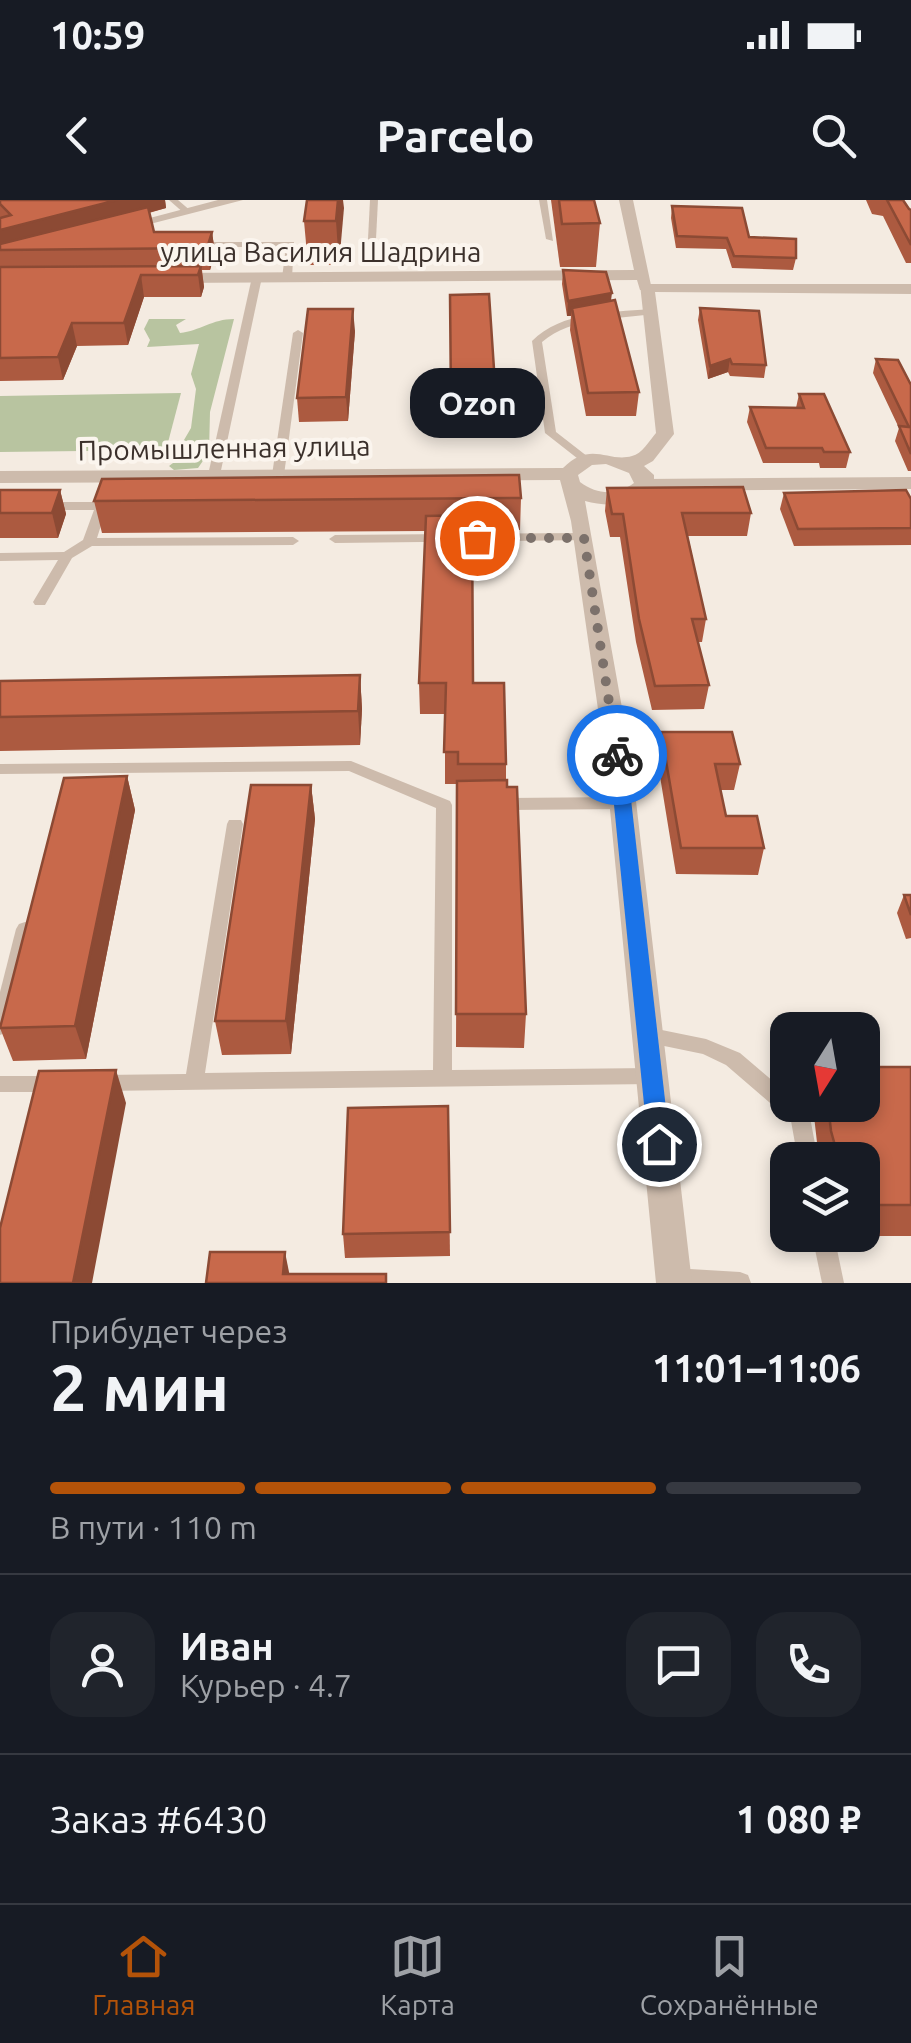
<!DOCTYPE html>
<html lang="ru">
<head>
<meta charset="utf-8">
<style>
  body { margin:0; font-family:Ubuntu,sans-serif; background:#20242c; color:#f1f3f6; height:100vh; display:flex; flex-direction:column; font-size:38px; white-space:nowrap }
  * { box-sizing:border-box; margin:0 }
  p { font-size:32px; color:#9ea1a6 }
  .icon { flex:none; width:55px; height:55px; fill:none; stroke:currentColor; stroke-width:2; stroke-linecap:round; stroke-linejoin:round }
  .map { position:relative; height:1083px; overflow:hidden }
  .sheet { display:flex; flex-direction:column; background:#171b24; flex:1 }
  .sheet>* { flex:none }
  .needle { width:65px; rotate:191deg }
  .tools { position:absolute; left:770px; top:812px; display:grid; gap:20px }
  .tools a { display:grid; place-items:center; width:110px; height:110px; border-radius:20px; background:#171b24; box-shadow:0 5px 15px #0003; font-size:50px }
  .pin { position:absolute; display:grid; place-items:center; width:85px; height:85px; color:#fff; margin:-42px; border:5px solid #fff; border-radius:50%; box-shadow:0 2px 10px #0007 }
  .courier { position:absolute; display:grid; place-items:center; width:100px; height:100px; margin:-50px; border:8px solid #1a73e8; border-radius:50%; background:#fff; color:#222; box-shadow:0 2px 12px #0007 }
  .bubble { position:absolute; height:70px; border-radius:30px; background:#171b24; box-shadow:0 5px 15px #0003; font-size:32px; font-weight:600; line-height:70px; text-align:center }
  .overview em { font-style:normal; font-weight:600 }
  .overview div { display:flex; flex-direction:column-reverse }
  .overview { display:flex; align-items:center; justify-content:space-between; height:170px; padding:0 50px }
  h1 { font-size:65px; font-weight:600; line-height:75px }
  .bar { display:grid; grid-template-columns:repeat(4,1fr); gap:15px 10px; align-content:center; height:120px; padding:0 50px }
  .bar i { height:12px; border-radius:8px; background:#363941 }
  .bar .current { background:#b45309 }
  .bar p { grid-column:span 4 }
  .line { display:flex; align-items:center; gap:25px; padding:0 50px; border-top:2px solid #363941 }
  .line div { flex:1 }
  .round { display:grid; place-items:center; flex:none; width:105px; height:105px; border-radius:30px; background:#20242c }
  .status { display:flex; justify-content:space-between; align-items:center; height:70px; padding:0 50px; background:#171b24; direction:ltr }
  .status svg { height:28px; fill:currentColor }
  header { display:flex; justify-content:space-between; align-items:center; height:130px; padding:0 50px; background:#171b24; font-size:45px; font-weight:600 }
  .tab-bar { display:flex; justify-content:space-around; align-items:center; height:140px; border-top:2px solid #363941; background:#171b24; font-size:28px; color:#9ea1a6 }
  .tab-bar a { display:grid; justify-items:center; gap:5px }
  .tab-bar .current { color:#b45309 }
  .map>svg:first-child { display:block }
  .green { fill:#b8c4a0 }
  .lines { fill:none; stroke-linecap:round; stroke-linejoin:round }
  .service { fill:#cdbbac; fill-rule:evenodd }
  .minor { fill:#cdbbac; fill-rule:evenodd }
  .tertiary { fill:#cdbbac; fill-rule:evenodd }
  .wall { fill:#ac5a40 }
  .shaded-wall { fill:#8c4a34 }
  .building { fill:#c8694b; stroke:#8c4a34; stroke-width:2.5 }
  .route { fill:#1a73e8 }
  .done { stroke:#7c716b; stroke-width:10; stroke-dasharray:0 18 }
  .labels { text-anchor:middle; stroke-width:8; stroke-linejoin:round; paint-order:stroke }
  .far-street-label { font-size:28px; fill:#3b302b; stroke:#fbf5ee }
</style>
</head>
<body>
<div class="status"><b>10:59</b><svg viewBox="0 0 49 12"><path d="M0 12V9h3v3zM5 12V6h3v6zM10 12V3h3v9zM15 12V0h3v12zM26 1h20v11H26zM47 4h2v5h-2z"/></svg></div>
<header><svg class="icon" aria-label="back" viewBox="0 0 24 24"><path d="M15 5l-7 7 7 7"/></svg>Parcelo<svg class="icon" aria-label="search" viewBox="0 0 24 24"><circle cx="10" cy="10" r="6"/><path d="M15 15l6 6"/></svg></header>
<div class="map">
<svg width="911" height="1083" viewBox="0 0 911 1083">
  <rect width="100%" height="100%" fill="#f4ebe1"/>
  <!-- green -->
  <g class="green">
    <path d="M149,119H186L176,125L180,133C200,131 212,119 234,119L210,212L209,252L198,268L174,270L169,266L181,257L184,240L191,228L196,189L191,174L199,144L147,147L150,140L144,129Z"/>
    <path d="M181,193L166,250L0,252V196Z"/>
  </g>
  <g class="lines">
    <!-- service -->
    <g class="service">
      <path d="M169,0H178L192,12L185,14Z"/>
      <path d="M370,0H378L376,39L372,42L368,39Z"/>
      <path d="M539,0H547L553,41L546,39Z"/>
      <path d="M194,42H294L292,78L287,81L282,78L286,47H191V43Z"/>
      <path d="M257,74L262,77L220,275L214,279L208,275L252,77Z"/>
      <path d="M649,109L654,112L652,114C615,120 573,116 542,142L556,232L592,260L590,262H582L545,233L532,141C562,111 609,113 649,109Z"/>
      <path d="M298,130L303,133L284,275L278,279L272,275L293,133Z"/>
      <path d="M104,293L110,297L97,338L293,337L299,341L293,345L92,346L72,358L45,405H35L33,402L58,360L0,361V353L64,352L83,340L94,310H45L39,306L45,302H96L100,294Z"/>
      <path d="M584,333L590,337L588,340L335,343L329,339L335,335Z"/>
      <path d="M351,561L450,601L452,605V870L652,868L659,870L662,876L659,882L652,884L101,891L94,889L91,883L94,877L101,875L186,874L227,624L229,620H241L243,624L205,873L433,870L436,608L349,571L0,574V564Z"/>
      <path d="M623,597L629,599L631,603L629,607L623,609L498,610L492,608L490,604L492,600L498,598Z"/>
      <path d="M25,722L31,724L34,729L9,827L7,832L0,835V792L16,729L19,724Z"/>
      <path d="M647,827L706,839L740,853L788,894V905H800L810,917L818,960H798L791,921L726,865L703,854L640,841L638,835L640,829Z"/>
      <path d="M0,876H53L60,878L63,884L60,890L53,892H0Z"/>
      <path d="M812,1035H834L844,1083H822Z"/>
      <path d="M673,1068L740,1072L748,1075L751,1083H664L662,1079L665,1072Z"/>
    </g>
    <!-- minor -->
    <g class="minor">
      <path d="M218,0H243L119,32L112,28Z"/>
      <path d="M619,0H633L652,90H640L637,80L168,83L160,78L168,73L634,70Z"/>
      <path d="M911,277V289L644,291L634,285L644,279Z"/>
    </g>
    <!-- tertiary -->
    <path class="tertiary" d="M640,84H911V94L655,92L674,234L653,261L644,266L654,275V285C636,305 611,308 585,301L631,558L692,1083H656L605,558L571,321L560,280L0,283V271L563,268C591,240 608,263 632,256C642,254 649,241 656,233ZM606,264L629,273L634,283C616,296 598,295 580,282L578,275L592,265Z"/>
  </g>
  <!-- wall -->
  <g class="wall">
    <path d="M0,0H165L166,8L149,13L154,32H212L215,53L210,70H202L204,87L201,97H144L128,145L77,146L63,180L0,181Z"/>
    <path d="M307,0H343L339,65H308L304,21Z"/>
    <path d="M551,0H594L600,23L596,67H560Z"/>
    <path d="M866,0H903L909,9L911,10V63H906L883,16L872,14Z"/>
    <path d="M672,6L796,58L793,70L732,68L726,49L676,48L671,18Z"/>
    <path d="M563,70L611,101L639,192L636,216H586L570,130L571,116H567L562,84Z"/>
    <path d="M450,95L496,199V219H451Z"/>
    <path d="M700,108L766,165L764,178L730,176L728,172L708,179L698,120Z"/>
    <path d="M355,131L348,221L299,222L297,198Z"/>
    <path d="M876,159L911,185V271H908L895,241L899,228L873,173Z"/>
    <path d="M799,194L850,252L846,268H820L819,263H763L747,222L750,207L796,208Z"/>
    <path d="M607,288L751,313L747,336H688L706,419L702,442H698L709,485L704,509L652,510L636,442L620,337H610L605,311Z"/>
    <path d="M0,290H60L66,314L58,338H0Z"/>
    <path d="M784,293L911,299V345L794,346L780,309Z"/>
    <path d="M521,298L520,330H473V483L506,564V580L526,814L524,848L456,847L457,584H445V514H420L419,483L425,331L102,333L94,301Z"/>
    <path d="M360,475L362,509L360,545L0,551V481Z"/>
    <path d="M661,532L740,564L734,590H720L726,616L764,648L758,675L676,674L657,558Z"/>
    <path d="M127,576L135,610L86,859L13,861L0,828Z"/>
    <path d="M311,585L315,619L291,854L222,855L215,821Z"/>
    <path d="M904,695H911V738L906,739L897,713Z"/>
    <path d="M911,867V1036H838L862,1035V960H819L814,916L808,905H862Z"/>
    <path d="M448,906L450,1056L345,1058L343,1034Z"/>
  </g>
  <!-- shaded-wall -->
  <g class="shaded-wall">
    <path d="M117,0H165L166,8L8,50H0V30Z"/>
    <path d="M338,0H343L344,8L339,65L336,21Z"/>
    <path d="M212,32L215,53L210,70L207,48Z"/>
    <path d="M201,66L204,87L201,97L198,75Z"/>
    <path d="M141,75L144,97L128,145L124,123Z"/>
    <path d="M612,93L610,108H572L571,116H567L568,101Z"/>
    <path d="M353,109L355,131L348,221L346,197Z"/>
    <path d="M72,123L77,146L63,180L58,157Z"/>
    <path d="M730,159L728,172L708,179L710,166Z"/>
    <path d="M60,290L66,314L58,338L52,313Z"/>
    <path d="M360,475L362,509L360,545L358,511Z"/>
    <path d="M127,576L135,610L86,859L75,826Z"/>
    <path d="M311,585L315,619L291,854L286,821Z"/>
    <path d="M116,870L126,903L92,1083H73Z"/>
    <path d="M285,1052L291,1082L283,1074Z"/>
  </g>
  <!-- building -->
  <g class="building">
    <path d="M0,0H117L0,30V18L11,15L0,4Z"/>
    <path d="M307,0H338L336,21H304Z"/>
    <path d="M559,0H594L600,23L562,24Z"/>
    <path d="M887,0H903L909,9L911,10V45Z"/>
    <path d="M672,6L742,8L749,37L796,39V58L734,56L727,38L677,36Z"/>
    <path d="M148,7L154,32H212L207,48L0,50V44Z"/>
    <path d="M201,66L198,75H141L124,123H72L58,157L0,158V67Z"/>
    <path d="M563,70L606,72L612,93L568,101Z"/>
    <path d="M489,94L496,199L451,200L450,95Z"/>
    <path d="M615,100L639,192L588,193L572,108Z"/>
    <path d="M700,108L759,111L766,165L732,164L730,159L710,166Z"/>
    <path d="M308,109H353L346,197L297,198Z"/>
    <path d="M876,159L898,160L911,185V254L899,226L909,227Z"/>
    <path d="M799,194H824L850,252H824L822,248H766L750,207L804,208Z"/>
    <path d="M519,275L521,298L94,301L102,279Z"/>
    <path d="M743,287L751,313H682L706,419H692L709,485L655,486L639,419L623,314H612L607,288Z"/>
    <path d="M0,290H60L52,313H0Z"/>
    <path d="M906,290L911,299V328L798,329L784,293Z"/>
    <path d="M472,315L473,483H504L506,564H458V552H444L446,483H419L426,316Z"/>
    <path d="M360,475L358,511L0,517V481Z"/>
    <path d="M661,532H732L740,564H715L726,616H757L764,648H681Z"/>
    <path d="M127,576L75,826L0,828L64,578Z"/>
    <path d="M507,580V587H517L526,814H456L457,581Z"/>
    <path d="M251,585H311L286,821H215Z"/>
    <path d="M904,695H911V715Z"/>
    <path d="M862,867H911V1005H862V960H839L831,931L828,905H862Z"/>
    <path d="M116,870L73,1083H0V1028L39,871Z"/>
    <path d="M448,906L450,1032L343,1034L348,908Z"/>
    <path d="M210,1052H285L283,1074H386V1083H206Z"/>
  </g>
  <!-- route -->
  <path class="route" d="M617,549L626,555L670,944L659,954L648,944L609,555Z"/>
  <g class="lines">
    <!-- done -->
    <path class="done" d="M477,338H584L617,555"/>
  </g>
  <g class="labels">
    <!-- far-street labels -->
    <g class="far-street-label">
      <text x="321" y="62">улица Василия Шадрина</text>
      <text transform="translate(224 248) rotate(-1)" y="10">Промышленная улица</text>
    </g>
  </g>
</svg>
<div class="tools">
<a><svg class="needle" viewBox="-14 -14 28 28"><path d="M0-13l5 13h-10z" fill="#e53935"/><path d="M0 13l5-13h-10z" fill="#9ea1a6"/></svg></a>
<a><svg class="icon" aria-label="layers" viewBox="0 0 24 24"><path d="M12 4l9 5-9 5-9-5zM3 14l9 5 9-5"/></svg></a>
</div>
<div class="pin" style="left:477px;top:338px;background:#ea580c"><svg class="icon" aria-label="bag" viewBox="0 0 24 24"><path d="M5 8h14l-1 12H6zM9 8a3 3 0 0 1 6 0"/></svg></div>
<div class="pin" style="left:659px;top:944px;background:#1f2937"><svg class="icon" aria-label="home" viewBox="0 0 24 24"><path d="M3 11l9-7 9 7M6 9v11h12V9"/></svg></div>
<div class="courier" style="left:617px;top:555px"><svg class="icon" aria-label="bike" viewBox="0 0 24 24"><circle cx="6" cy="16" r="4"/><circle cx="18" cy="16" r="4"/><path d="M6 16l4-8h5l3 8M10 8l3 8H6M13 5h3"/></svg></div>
<div class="bubble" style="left:410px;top:168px;width:135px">Ozon</div>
</div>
<section class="sheet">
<div class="overview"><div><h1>2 мин</h1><p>Прибудет через</p></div><em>11:01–11:06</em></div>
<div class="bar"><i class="current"></i><i class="current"></i><i class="current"></i><i></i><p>В пути · 110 m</p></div>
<div class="line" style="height:180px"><a class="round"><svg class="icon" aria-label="person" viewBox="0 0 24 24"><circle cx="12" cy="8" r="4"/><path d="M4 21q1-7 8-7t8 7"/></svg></a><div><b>Иван</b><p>Курьер · 4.7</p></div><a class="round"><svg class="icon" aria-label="chat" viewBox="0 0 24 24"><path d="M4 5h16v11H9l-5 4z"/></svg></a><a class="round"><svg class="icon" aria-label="phone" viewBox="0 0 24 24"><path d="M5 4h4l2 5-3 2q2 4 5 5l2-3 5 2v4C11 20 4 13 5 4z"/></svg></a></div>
<div class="line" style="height:130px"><div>Заказ #6430</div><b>1 080 ₽</b></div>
</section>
<nav class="tab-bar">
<a class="current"><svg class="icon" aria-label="home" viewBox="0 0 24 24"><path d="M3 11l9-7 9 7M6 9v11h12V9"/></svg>Главная</a>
<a><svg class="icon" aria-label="map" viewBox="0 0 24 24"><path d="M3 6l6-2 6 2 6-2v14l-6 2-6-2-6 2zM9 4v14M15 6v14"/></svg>Карта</a>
<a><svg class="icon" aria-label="saved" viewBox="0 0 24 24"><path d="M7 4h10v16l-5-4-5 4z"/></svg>Сохранённые</a>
</nav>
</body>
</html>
